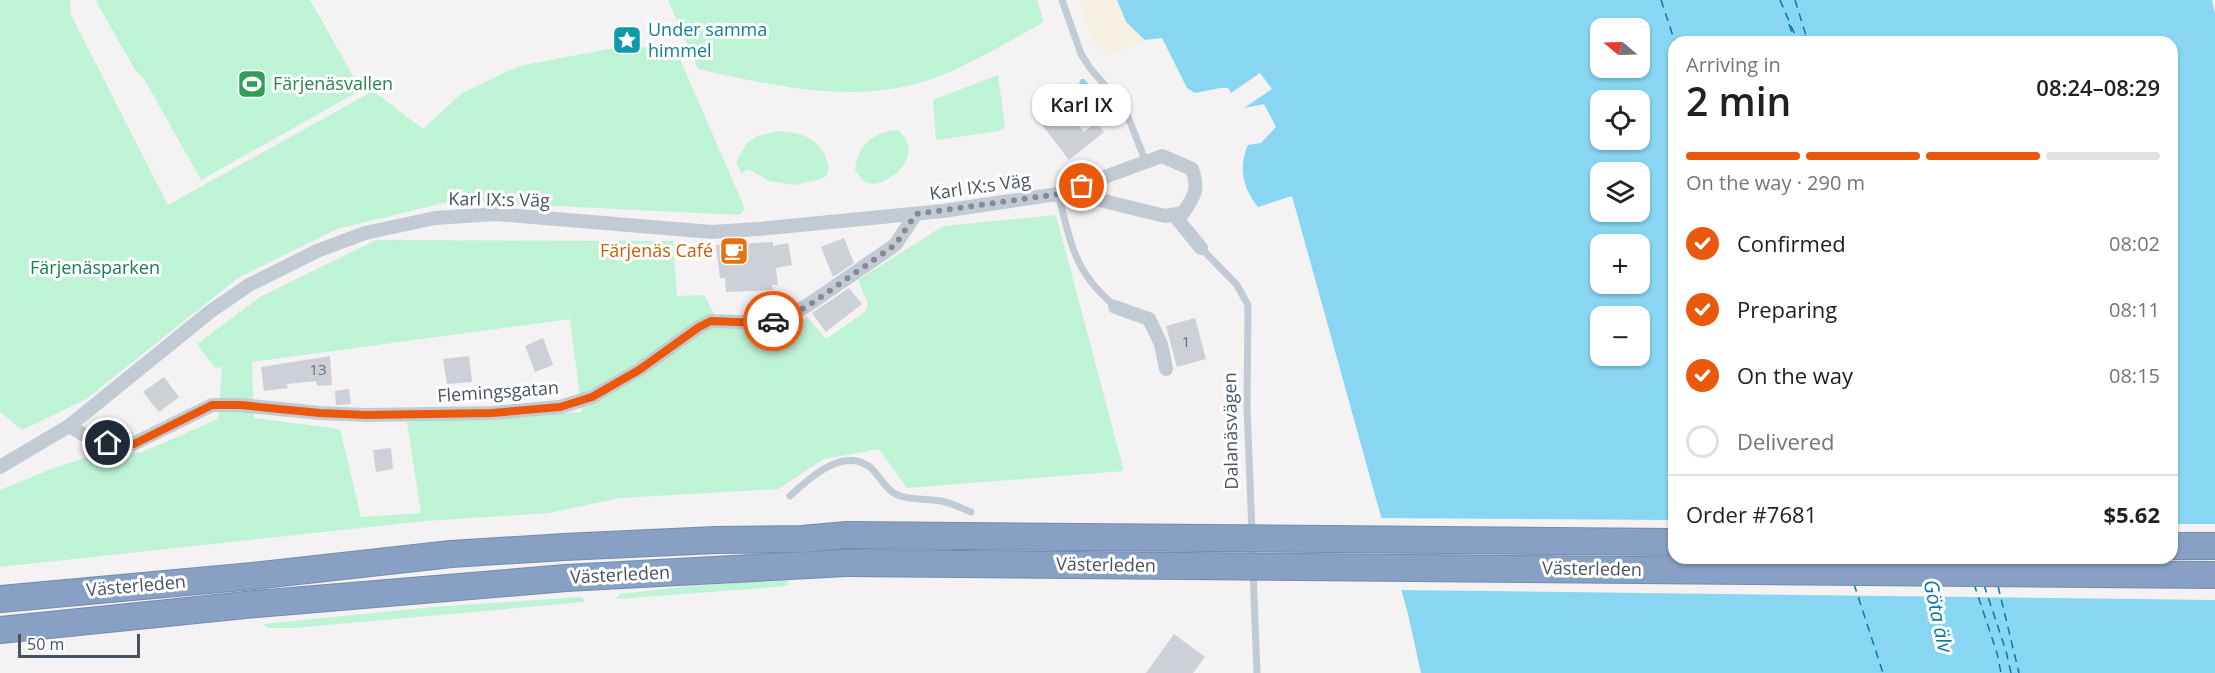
<!DOCTYPE html>
<html lang="en">
<head>
<meta charset="utf-8">
<style>
  body { margin:0; font-family:"Open Sans",sans-serif; background:#f2f2f2; color:#202124; height:100vh; display:flex; flex-direction:column; font-size:22px; white-space:nowrap }
  * { box-sizing:border-box; margin:0 }
  p { font-size:20px; color:#757577 }
  .icon { flex:none; width:33px; height:33px; fill:none; stroke:currentColor; stroke-width:2; stroke-linecap:round; stroke-linejoin:round }
  .map { position:relative; flex:1; overflow:hidden }
  .details { position:absolute; left:1668px; top:36px; width:510px; height:528px; display:flex; flex-direction:column; background:#fff; border-radius:18px; box-shadow:0 2px 4px #0004 }
  .details>* { flex:none }
  .needle { width:39px; rotate:289deg }
  .fabs { position:absolute; left:1590px; top:18px; display:grid; gap:12px }
  .fabs a { display:grid; place-items:center; width:60px; height:60px; border-radius:12px; background:#fff; box-shadow:0 2px 4px #0004; font-size:30px }
  .scale { position:absolute; left:18px; bottom:15px; width:122px; box-sizing:border-box; padding-left:6px; border:3px solid #485361; border-top:0; font-size:16px; line-height:21px; white-space:nowrap; color:#485361; -webkit-text-stroke:4px #fff; paint-order:stroke }
  .pin { position:absolute; display:grid; place-items:center; width:51px; height:51px; color:#fff; margin:-26px; border:3px solid #fff; border-radius:50%; box-shadow:0 2px 6px #0007 }
  .courier { position:absolute; display:grid; place-items:center; width:60px; height:60px; margin:-30px; border:4px solid #ea580c; border-radius:50%; background:#fff; color:#222; box-shadow:0 2px 8px #0007 }
  .bubble { position:absolute; height:42px; border-radius:18px; background:#fff; box-shadow:0 2px 4px #0004; font-size:20px; font-weight:600; line-height:42px; text-align:center }
  .headline em { font-style:normal; font-weight:600 }
  .headline div { display:flex; flex-direction:column-reverse }
  .headline { display:flex; align-items:center; justify-content:space-between; height:102px; padding:0 18px }
  h1 { font-size:39px; font-weight:600; line-height:45px }
  .bar { display:grid; grid-template-columns:repeat(4,1fr); gap:9px 6px; align-content:center; height:72px; padding:0 18px }
  .bar i { height:8px; border-radius:4px; background:#e0e0e0 }
  .bar .on { background:#ea580c }
  .bar p { grid-column:span 4 }
  .line { display:flex; align-items:center; gap:15px; padding:0 18px; border-top:2px solid #e0e0e0 }
  .line div { flex:1 }
  ol { padding:0 18px; list-style:none }
  li { display:flex; align-items:center; gap:18px; height:66px }
  li p { margin-inline-start:auto }
  li .icon { padding:6px; border-radius:50%; background:#ea580c; color:#fff; stroke-width:4 }
  li:last-child { color:#757577 }
  li i { width:33px; height:33px; border:3px solid #e0e0e0; border-radius:50% }
  .map>svg:first-child { display:block }
  .green { fill:#bff3d6; fill-rule:evenodd }
  .sand { fill:#f5f0e2 }
  .water { fill:#89d6f2; fill-rule:evenodd }
  .pier { fill:#f4f2f2 }
  .lines { fill:none; stroke-linecap:round; stroke-linejoin:round }
  .ferry { stroke:#047ba8; stroke-width:1.5; stroke-dasharray:8 6; stroke-linecap:butt }
  .building { fill:#cdd0d6 }
  .highway-casing { stroke:#728baf; stroke-width:28 }
  .lane { stroke:#c2cbd4; stroke-width:7 }
  .street { stroke:#c2cbd4; stroke-width:14 }
  .highway { stroke:#87a0c3; stroke-width:26 }
  .highway-bridge-casing { stroke:#728baf; stroke-width:28; stroke-linecap:butt }
  .highway-bridge { stroke:#87a0c3; stroke-width:26 }
  .done { stroke:#848b94; stroke-width:6; stroke-dasharray:0 10.8 }
  .route { stroke:#ea580c; stroke-width:8 }
  .labels { text-anchor:middle; stroke-width:6; stroke-linejoin:round; paint-order:stroke }
  .number-label { font-size:15px; fill:#69727e }
  .culture-label { font-size:18px; fill:#0d838f; stroke:#fff; text-anchor:start }
  .leisure-label { font-size:18px; fill:#27864d; stroke:#fff; text-anchor:start }
  .street-label { font-size:18px; fill:#485361; stroke:#fff }
  .food-label { font-size:18px; fill:#c56008; stroke:#fff; text-anchor:end }
  .park-label { font-size:18px; fill:#118352; stroke:#fff }
  .water-label { font-size:20px; font-style:italic; fill:#047ba8; stroke:#fff }
</style>
</head>
<body>
<div class="map">
<svg width="2215" height="673" viewBox="0 0 2215 673">
  <rect width="100%" height="100%" fill="#f4f2f2"/>
  <!-- green -->
  <g class="green">
    <path d="M0,0H70L71,15L168,205L373,91L423,129L462,93L519,66L625,46L676,50L745,209L740,215L452,201L337,229L238,278L85,400L22,430L0,412Z"/>
    <path d="M99,0H310L361,90L201,180L143,77L135,70L96,1Z"/>
    <path d="M668,0H1037L1044,22C1007,42 969,66 929,80C852,105 775,86 698,69Z"/>
    <path d="M998,75L1005,127L999,131L936,140L933,100Z"/>
    <path d="M898,130C916,146 909,165 891,177C886,180 879,184 873,184C864,183 859,176 855,170C858,145 873,132 898,130Z"/>
    <path d="M780,131C807,134 821,139 829,167L826,176L821,179L795,185L769,181L749,169L741,173L736,162L747,143L757,136Z"/>
    <path d="M1056,215L1124,471L907,488L879,449L824,459L778,489L620,498L549,513L425,521L0,567V490L51,469L113,449L140,453L218,419L222,367L215,368L197,344L260,297L376,240L673,241L677,296L704,295L722,329L808,318L826,339L866,311L868,304L858,280L943,226ZM570,319L582,412L407,422L421,513L361,517L340,429L254,418L252,362Z"/>
    <path d="M787,579L789,585L777,587L616,599L620,594L681,587Z"/>
    <path d="M579,597L583,598L584,602L294,628H268L263,624L434,607Z"/>
  </g>
  <!-- sand -->
  <path class="sand" d="M1079,0H1117L1126,22L1145,40L1109,56L1094,42Z"/>
  <!-- water -->
  <g class="water">
    <path d="M1117,0H2212L2215,13V673H1421L1408,614L1292,196L1258,207C1243,189 1238,167 1248,145L1261,143L1276,127L1264,104L1244,108L1272,89L1260,73L1231,93L1228,88H1220L1195,93L1187,88L1162,38L1145,40L1126,22ZM1600,28H1640V68H1600ZM1674,42H2172V558H1674ZM1600,100H1640V140H1600ZM1600,172H1640V212H1600ZM1600,244H1640V284H1600ZM1600,316H1640V356H1600Z"/>
    <path d="M1081,79H1084C1092,85 1090,95 1096,103L1103,105V111H1099C1089,103 1089,91 1079,83Z"/>
  </g>
  <!-- pier -->
  <path class="pier" d="M1378,518L1674,520V558H2172V524H2215V600L1398,590Z"/>
  <g class="lines">
    <!-- ferry -->
    <g class="ferry">
      <path d="M1661,0L1675,42"/>
      <path d="M1780,0L1798,42"/>
      <path d="M1795,0L1808,42"/>
      <path d="M1789,24L1795,42"/>
      <path d="M1854,584L1883,673"/>
      <path d="M1974,584L1997,653L2001,673"/>
      <path d="M1984,585L2006,651L2011,673"/>
      <path d="M1998,586L2019,673"/>
    </g>
  </g>
  <!-- building -->
  <g class="building">
    <path d="M1066,108L1084,132L1096,122L1104,132L1069,160L1043,126Z"/>
    <path d="M844,238L854,263L833,277L821,247Z"/>
    <path d="M773,242V246L788,243L792,265L776,268L778,285H772L773,290L726,292L725,278H720L716,245Z"/>
    <path d="M849,288L862,304L826,332L812,313Z"/>
    <path d="M1195,318L1206,359L1177,367L1166,326Z"/>
    <path d="M543,338L553,365L535,372L525,346Z"/>
    <path d="M330,356L332,385L317,386L316,381L287,384L288,388L264,391L261,367Z"/>
    <path d="M469,356L472,382L447,384L443,359Z"/>
    <path d="M164,377L179,397L159,412L143,392Z"/>
    <path d="M349,389L351,404L336,405L335,391Z"/>
    <path d="M391,448L393,469L376,472L373,450Z"/>
    <path d="M1174,634L1205,657L1193,673H1146Z"/>
  </g>
  <g class="lines">
    <!-- highway casing -->
    <g class="highway-casing">
      <g id="highway">
        <path d="M2172,546H2215"/>
        <path d="M0,599L253,576L451,554L564,547L716,540L802,539L847,535"/>
        <path d="M0,630L256,604L566,578L846,563"/>
      </g>
    </g>
    <!-- lane -->
    <g class="lane">
      <path d="M1062,0L1081,54L1090,68L1120,103L1128,117L1146,162"/>
      <path d="M1058,194C1066,223 1071,255 1089,279C1096,289 1106,298 1115,307"/>
      <path d="M1201,248L1237,285L1248,305L1247,407L1252,533"/>
      <path d="M790,496C810,477 847,444 873,470C881,479 888,492 900,496C913,500 927,499 941,501C952,503 961,508 971,512"/>
      <path d="M1252,544L1257,673"/>
    </g>
    <!-- street -->
    <g class="street">
      <path d="M1174,215L1201,248"/>
      <path d="M1115,307L1149,319L1161,344L1166,369"/>
      <path d="M69,426L86,436L108,443L133,444L212,405H240L320,413L366,415L492,413L560,407L592,397L639,370L699,327L711,321L761,323L773,321L787,316L808,305L895,245L916,214"/>
      <path d="M0,467L69,426L211,311L249,285L317,251L365,233L435,218L495,214L712,232L758,229L943,211L1058,194L1162,156L1192,169C1199,189 1195,196 1183,213L1165,216L1067,192"/>
    </g>
    <!-- highway -->
    <use href="#highway" class="highway"/>
    <!-- highway-bridge casing -->
    <g class="highway-bridge-casing">
      <g id="highway-bridge">
        <path d="M847,535L1674,542"/>
        <path d="M846,563L2215,575"/>
      </g>
    </g>
    <!-- highway-bridge -->
    <use href="#highway-bridge" class="highway-bridge"/>
  </g>
  <g class="lines">
    <!-- done -->
    <path class="done" d="M773,321L788,316L808,306L895,245L916,214L1058,194L1082,186"/>
    <!-- route -->
    <path class="route" d="M108,443L134,444L212,405H240L320,413L366,415L492,413L560,407L592,397L639,370L699,327L711,321L761,323L773,321"/>
  </g>
  <!-- icons -->
  <defs>
    <g id="sight-square" transform="scale(1.5)"><rect x="-9" y="-9" width="18" height="18" rx="4" fill="#0f9aa8" stroke="#fff"/><path d="M0-6L1.8-2.2L6-1.7L2.9 1.2L3.7 5.4L0 3.3L-3.7 5.4L-2.9 1.2L-6-1.7L-1.8-2.2Z" fill="#fff"/></g>
    <g id="stadium-square" transform="scale(1.5)"><rect x="-9" y="-9" width="18" height="18" rx="4" fill="#2e9e5b" stroke="#fff"/><path d="M0-5a6.5 5 0 1 0 0 10a6.5 5 0 1 0 0-10ZM-3.5-1.8h7v3.6h-7Z" fill="#fff"/></g>
    <g id="cafe-square" transform="scale(1.5)"><rect x="-9" y="-9" width="18" height="18" rx="4" fill="#e8710a" stroke="#fff"/><path d="M-5.5-4.5H6V0H3Q3 3.5 0 3.5H-2.5Q-5.5 3.5-5.5 0ZM3-3.2v2h1.7v-2ZM-6 4.5H4V6H-6Z" fill="#fff"/></g>
  </defs>
  <g fill-rule="evenodd">
    <use href="#sight-square" x="627" y="40"/>
    <use href="#stadium-square" x="252" y="84"/>
    <use href="#cafe-square" x="734" y="251"/>
  </g>
  <g class="labels">
    <!-- number labels -->
    <g class="number-label">
      <text x="1186" y="347">1</text>
      <text x="318" y="375">13</text>
    </g>
    <!-- culture labels -->
    <g class="culture-label">
      <text x="648" y="36">Under samma<tspan x="648" dy="21">himmel</tspan></text>
    </g>
    <!-- leisure labels -->
    <g class="leisure-label">
      <text x="273" y="90">Färjenäsvallen</text>
    </g>
    <!-- street labels -->
    <g class="street-label">
      <text transform="translate(980 187) rotate(-8)" y="6">Karl IX:s Väg</text>
      <text transform="translate(499 200) rotate(1)" y="6">Karl IX:s Väg</text>
      <text transform="translate(498 392) rotate(-4)" y="6">Flemingsgatan</text>
      <text transform="translate(1231 431) rotate(-91)" y="6">Dalanäsvägen</text>
      <text transform="translate(1106 565) rotate(1)" y="6">Västerleden</text>
      <text transform="translate(1592 569) rotate(1)" y="6">Västerleden</text>
      <text transform="translate(620 575) rotate(-3)" y="6">Västerleden</text>
      <text transform="translate(136 586) rotate(-5)" y="6">Västerleden</text>
    </g>
    <!-- food labels -->
    <g class="food-label">
      <text x="713" y="257">Färjenäs Café</text>
    </g>
    <!-- park labels -->
    <g class="park-label">
      <text x="95" y="274">Färjenäsparken</text>
    </g>
    <!-- water labels -->
    <g class="water-label">
      <text transform="translate(1938 616) rotate(78)" y="7">Göta älv</text>
    </g>
  </g>
</svg>
<div class="fabs">
<a><svg class="needle" viewBox="-14 -14 28 28"><path d="M0-13l5 13h-10z" fill="#e53935"/><path d="M0 13l5-13h-10z" fill="#757577"/></svg></a>
<a><svg class="icon" aria-label="locate" viewBox="0 0 24 24"><circle cx="12" cy="12" r="6"/><path d="M12 2v4M12 18v4M2 12h4M18 12h4"/></svg></a>
<a><svg class="icon" aria-label="layers" viewBox="0 0 24 24"><path d="M12 4l9 5-9 5-9-5zM3 14l9 5 9-5"/></svg></a>
<a>+</a>
<a>−</a>
</div>
<div class="scale">50 m</div>
<div class="pin" style="left:1082px;top:186px;background:#ea580c"><svg class="icon" aria-label="bag" viewBox="0 0 24 24"><path d="M5 8h14l-1 12H6zM9 8a3 3 0 0 1 6 0"/></svg></div>
<div class="pin" style="left:108px;top:443px;background:#1f2937"><svg class="icon" aria-label="home" viewBox="0 0 24 24"><path d="M3 11l9-7 9 7M6 9v11h12V9"/></svg></div>
<div class="courier" style="left:773px;top:321px"><svg class="icon" aria-label="car" viewBox="0 0 24 24"><path d="M5 17H2v-5l4-1 3-4h7l3 4 3 1v5h-3M9 17h6M6 11h13"/><circle cx="7" cy="17" r="2"/><circle cx="17" cy="17" r="2"/></svg></div>
<div class="bubble" style="left:1032px;top:84px;width:99px">Karl IX</div>
<section class="details">
<div class="headline"><div><h1>2 min</h1><p>Arriving in</p></div><em>08:24–08:29</em></div>
<div class="bar"><i class="on"></i><i class="on"></i><i class="on"></i><i></i><p>On the way · 290 m</p></div>
<ol>
<li><svg class="icon" aria-label="check" viewBox="0 0 24 24"><path d="M5 12l5 5 9-10"/></svg>Confirmed<p>08:02</p></li>
<li><svg class="icon" aria-label="check" viewBox="0 0 24 24"><path d="M5 12l5 5 9-10"/></svg>Preparing<p>08:11</p></li>
<li><svg class="icon" aria-label="check" viewBox="0 0 24 24"><path d="M5 12l5 5 9-10"/></svg>On the way<p>08:15</p></li>
<li><i></i>Delivered</li>
</ol>
<div class="line" style="height:78px"><div>Order #7681</div><b>$5.62</b></div>
</section>
</div>
</body>
</html>
